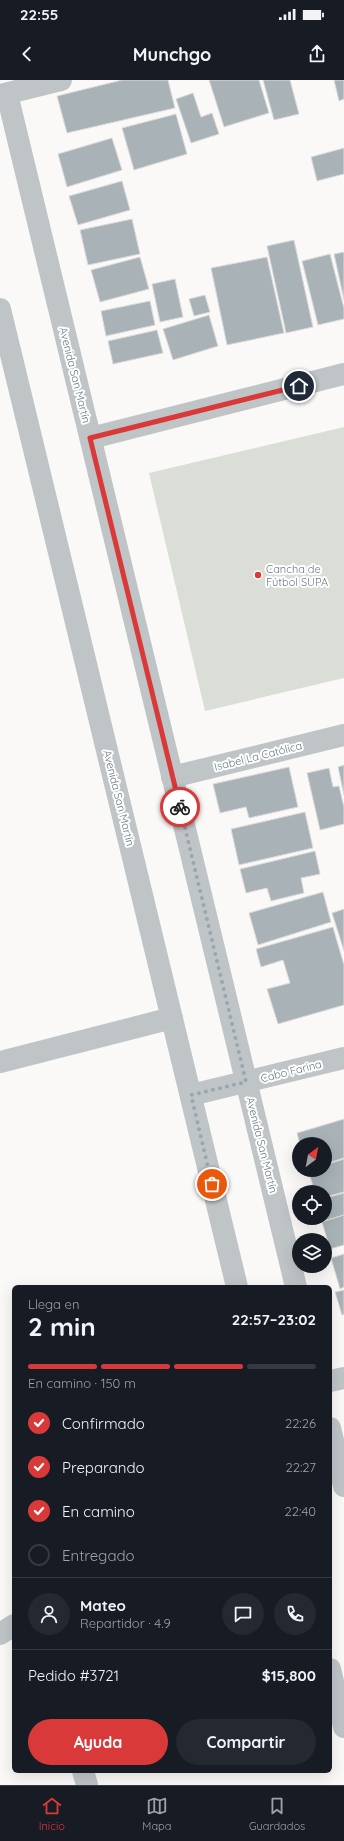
<!DOCTYPE html>
<html lang="es">
<head>
<meta charset="utf-8">
<style>
  body { margin:0; font-family:Quicksand,sans-serif; background:#242831; color:#f1f3f6; height:100vh; display:flex; flex-direction:column; font-size:15px; white-space:nowrap }
  * { box-sizing:border-box; margin:0 }
  p { font-size:13px; color:#9ea1a6 }
  .icon { flex:none; width:22px; height:22px; fill:none; stroke:currentColor; stroke-width:2; stroke-linecap:round; stroke-linejoin:round }
  .map { position:relative; flex:1; overflow:hidden }
  .side { position:absolute; left:12px; top:1205px; width:320px; height:488px; display:flex; flex-direction:column; background:#171b24; border-radius:6px; box-shadow:0 4px 16px #0002 }
  .side>* { flex:none }
  .needle { width:26px; rotate:32deg }
  .controls { position:absolute; left:292px; top:1057px; display:grid; gap:8px }
  .controls a { display:grid; place-items:center; width:40px; height:40px; border-radius:50%; background:#171b24; box-shadow:0 4px 16px #0002; font-size:20px }
  .pin { position:absolute; display:grid; place-items:center; width:34px; height:34px; color:#fff; margin:-17px; border:2px solid #fff; border-radius:50%; box-shadow:0 1px 4px #0007 }
  .courier { position:absolute; display:grid; place-items:center; width:40px; height:40px; margin:-20px; border:3px solid #d93a39; border-radius:50%; background:#fff; color:#222; box-shadow:0 1px 5px #0007 }
  .overview em { font-style:normal; font-weight:800 }
  .overview div { display:flex; flex-direction:column-reverse }
  .overview { display:flex; align-items:center; justify-content:space-between; height:68px; padding:0 16px }
  h1 { font-size:26px; font-weight:800; line-height:30px }
  .bar { display:grid; grid-template-columns:repeat(4,1fr); gap:6px 4px; align-content:center; height:48px; padding:0 16px }
  .bar i { height:5px; border-radius:3px; background:#363941 }
  .bar .active { background:#d93a39 }
  .bar p { grid-column:span 4 }
  .line { display:flex; align-items:center; gap:10px; padding:0 16px; border-top:1px solid #363941 }
  .line div { flex:1 }
  .round { display:grid; place-items:center; flex:none; width:42px; height:42px; border-radius:21px; background:#242831 }
  ol { padding:0 16px; list-style:none }
  li { display:flex; align-items:center; gap:12px; height:44px }
  li p { margin-inline-start:auto }
  li .icon { padding:4px; border-radius:50%; background:#d93a39; color:#fff; stroke-width:4 }
  li:last-child { color:#9ea1a6 }
  li i { width:22px; height:22px; border:2px solid #363941; border-radius:50% }
  .cta { display:flex; gap:8px; margin-top:auto; padding:8px 16px }
  .cta a { flex:1; height:46px; border-radius:24px; background:#d93a39; color:#fff; font-size:16px; font-weight:800; line-height:46px; text-align:center }
  .cta a+a { background:#242831; color:#f1f3f6 }
  .status { display:flex; justify-content:space-between; align-items:center; height:28px; padding:0 20px; background:#171b24; direction:ltr }
  .status svg { height:11px; fill:currentColor }
  header { display:flex; justify-content:space-between; align-items:center; height:52px; padding:0 16px; background:#171b24; font-size:18px; font-weight:800 }
  .tab-bar { display:flex; justify-content:space-around; align-items:center; height:56px; border-top:1px solid #363941; background:#171b24; font-size:11px; color:#9ea1a6 }
  .tab-bar a { display:grid; justify-items:center; gap:2px }
  .tab-bar .active { color:#d93a39 }
  .map>svg:first-child { display:block }
  .green { fill:#dbded7 }
  .building { fill:#a9b3b7; stroke:#dcdbda }
  .lines { fill:none; stroke-linecap:round; stroke-linejoin:round }
  .minor { stroke:#bfc5c7; stroke-width:22 }
  .done { stroke:#9aa6ab; stroke-width:4; stroke-dasharray:0 7.2 }
  .route { stroke:#d93a39; stroke-width:5 }
  .poi-dot { fill:#d93a39; stroke:#fff; stroke-width:1.5 }
  .labels { text-anchor:middle; stroke-width:4; stroke-linejoin:round; paint-order:stroke }
  .street-label { font-size:11px; fill:#667a81; stroke:#fff }
  .poi-label { font-size:11px; fill:#667a81; stroke:#fff; text-anchor:start }
</style>
</head>
<body>
<div class="status"><b>22:55</b><svg viewBox="0 0 49 12"><path d="M0 12V9h3v3zM5 12V6h3v6zM10 12V3h3v9zM15 12V0h3v12zM26 1h20v11H26zM47 4h2v5h-2z"/></svg></div>
<header><svg class="icon" aria-label="back" viewBox="0 0 24 24"><path d="M15 5l-7 7 7 7"/></svg>Munchgo<svg class="icon" aria-label="share" viewBox="0 0 24 24"><path d="M12 15V3M7 8l5-5 5 5M5 13v7h14v-7"/></svg></header>
<div class="map">
<svg width="344" height="1705" viewBox="0 0 344 1705">
  <rect width="100%" height="100%" fill="#faf9f8"/>
  <!-- green -->
  <path class="green" d="M344,347V598L205,631L149,393Z"/>
  <!-- building -->
  <g class="building">
    <path d="M122,0H168L175,28L67,53L57,16Z"/>
    <path d="M209,0H259L269,33L224,47Z"/>
    <path d="M263,0H290L299,34L274,40Z"/>
    <path d="M334,0H344V19L339,21Z"/>
    <path d="M193,13L201,37L212,33L219,54L191,63L176,19Z"/>
    <path d="M176,34L187,74L134,90L122,48Z"/>
    <path d="M112,58L122,90L67,107L58,74Z"/>
    <path d="M344,68V94L317,101L311,77Z"/>
    <path d="M122,101L130,130L78,145L69,116Z"/>
    <path d="M132,139L140,174L88,185L80,150Z"/>
    <path d="M294,160L313,247L286,253L267,166Z"/>
    <path d="M344,172V220L334,174Z"/>
    <path d="M330,174L344,228V239L318,245L302,181Z"/>
    <path d="M140,177L149,209L100,222L91,190Z"/>
    <path d="M267,177L284,253L227,265L211,188Z"/>
    <path d="M175,199L183,237L160,242L152,204Z"/>
    <path d="M205,215L210,232L194,236L189,219Z"/>
    <path d="M150,221L155,245L106,256L101,231Z"/>
    <path d="M209,235L218,266L173,280L163,249Z"/>
    <path d="M157,250L163,273L113,284L108,261Z"/>
    <path d="M344,685V715L338,687Z"/>
    <path d="M289,687L298,727L249,738L246,727L220,733L213,704Z"/>
    <path d="M329,688L333,707L339,706L344,727V744L320,750L307,693Z"/>
    <path d="M305,732L313,768L239,785L231,749Z"/>
    <path d="M315,771L320,794L301,798L304,813L271,821L267,808L246,813L240,789Z"/>
    <path d="M323,812L331,842L258,865L249,833Z"/>
    <path d="M344,829V871L332,833Z"/>
    <path d="M333,847L344,885V925L278,944L267,909L290,903L283,880L261,887L256,869Z"/>
    <path d="M344,1039V1078L325,1084V1064H300L297,1053Z"/>
    <path d="M344,1079V1112L325,1117V1112H315L308,1090H325V1085Z"/>
    <path d="M344,1113V1135L323,1141L322,1138H325V1118Z"/>
    <path d="M344,1135V1165L330,1169L322,1142Z"/>
    <path d="M344,1174V1207L340,1209L331,1178Z"/>
    <path d="M344,1210V1234L342,1235L335,1212Z"/>
  </g>
  <g class="lines">
    <!-- minor -->
    <g class="minor">
      <path d="M7,14L296,1207"/>
      <path d="M0,15L61,0"/>
      <path d="M0,229L237,1207"/>
      <path d="M91,358L344,294"/>
      <path d="M172,697L344,655"/>
      <path d="M0,982L172,938"/>
      <path d="M191,1015L344,978"/>
      <path d="M330,1301L344,1298"/>
      <path d="M330,1348L344,1406"/>
      <path d="M0,1554L14,1545"/>
      <path d="M330,1589L344,1647"/>
      <path d="M83,1691L87,1705"/>
    </g>
  </g>
  <g class="lines">
    <!-- done -->
    <path class="done" d="M180,727L246,1002L191,1015L212,1104"/>
    <!-- route -->
    <path class="route" d="M180,727L90,358L299,306"/>
  </g>
  <!-- markers -->
  <circle class="poi-dot" cx="258" cy="495" r="4"/>
  <g class="labels">
    <!-- street labels -->
    <g class="street-label">
      <text transform="translate(75 295) rotate(76)" y="4">Avenida San Martín</text>
      <text transform="translate(258 676) rotate(-14)" y="4">Isabel La Católica</text>
      <text transform="translate(119 718) rotate(76)" y="4">Avenida San Martín</text>
      <text transform="translate(291 991) rotate(-14)" y="4">Cabo Farina</text>
      <text transform="translate(262 1065) rotate(76)" y="4">Avenida San Martín</text>
    </g>
    <!-- poi labels -->
    <g class="poi-label">
      <text x="266" y="493">Cancha de<tspan x="266" dy="13">Fútbol SUPA</tspan></text>
    </g>
  </g>
</svg>
<div class="controls">
<a><svg class="needle" viewBox="-14 -14 28 28"><path d="M0-13l5 13h-10z" fill="#e53935"/><path d="M0 13l5-13h-10z" fill="#9ea1a6"/></svg></a>
<a><svg class="icon" aria-label="locate" viewBox="0 0 24 24"><circle cx="12" cy="12" r="6"/><path d="M12 2v4M12 18v4M2 12h4M18 12h4"/></svg></a>
<a><svg class="icon" aria-label="layers" viewBox="0 0 24 24"><path d="M12 4l9 5-9 5-9-5zM3 14l9 5 9-5"/></svg></a>
</div>
<div class="pin" style="left:212px;top:1104px;background:#ea580c"><svg class="icon" aria-label="bag" viewBox="0 0 24 24"><path d="M5 8h14l-1 12H6zM9 8a3 3 0 0 1 6 0"/></svg></div>
<div class="pin" style="left:299px;top:306px;background:#1f2937"><svg class="icon" aria-label="home" viewBox="0 0 24 24"><path d="M3 11l9-7 9 7M6 9v11h12V9"/></svg></div>
<div class="courier" style="left:180px;top:727px"><svg class="icon" aria-label="bike" viewBox="0 0 24 24"><circle cx="6" cy="16" r="4"/><circle cx="18" cy="16" r="4"/><path d="M6 16l4-8h5l3 8M10 8l3 8H6M13 5h3"/></svg></div>
<section class="side">
<div class="overview"><div><h1>2 min</h1><p>Llega en</p></div><em>22:57–23:02</em></div>
<div class="bar"><i class="active"></i><i class="active"></i><i class="active"></i><i></i><p>En camino · 150 m</p></div>
<ol>
<li><svg class="icon" aria-label="check" viewBox="0 0 24 24"><path d="M5 12l5 5 9-10"/></svg>Confirmado<p>22:26</p></li>
<li><svg class="icon" aria-label="check" viewBox="0 0 24 24"><path d="M5 12l5 5 9-10"/></svg>Preparando<p>22:27</p></li>
<li><svg class="icon" aria-label="check" viewBox="0 0 24 24"><path d="M5 12l5 5 9-10"/></svg>En camino<p>22:40</p></li>
<li><i></i>Entregado</li>
</ol>
<div class="line" style="height:72px"><a class="round"><svg class="icon" aria-label="person" viewBox="0 0 24 24"><circle cx="12" cy="8" r="4"/><path d="M4 21q1-7 8-7t8 7"/></svg></a><div><b>Mateo</b><p>Repartidor · 4.9</p></div><a class="round"><svg class="icon" aria-label="chat" viewBox="0 0 24 24"><path d="M4 5h16v11H9l-5 4z"/></svg></a><a class="round"><svg class="icon" aria-label="phone" viewBox="0 0 24 24"><path d="M5 4h4l2 5-3 2q2 4 5 5l2-3 5 2v4C11 20 4 13 5 4z"/></svg></a></div>
<div class="line" style="height:52px"><div>Pedido #3721</div><b>$15,800</b></div>
<div class="cta"><a>Ayuda</a><a>Compartir</a></div>
</section>
</div>
<nav class="tab-bar">
<a class="active"><svg class="icon" aria-label="home" viewBox="0 0 24 24"><path d="M3 11l9-7 9 7M6 9v11h12V9"/></svg>Inicio</a>
<a><svg class="icon" aria-label="map" viewBox="0 0 24 24"><path d="M3 6l6-2 6 2 6-2v14l-6 2-6-2-6 2zM9 4v14M15 6v14"/></svg>Mapa</a>
<a><svg class="icon" aria-label="saved" viewBox="0 0 24 24"><path d="M7 4h10v16l-5-4-5 4z"/></svg>Guardados</a>
</nav>
</body>
</html>
